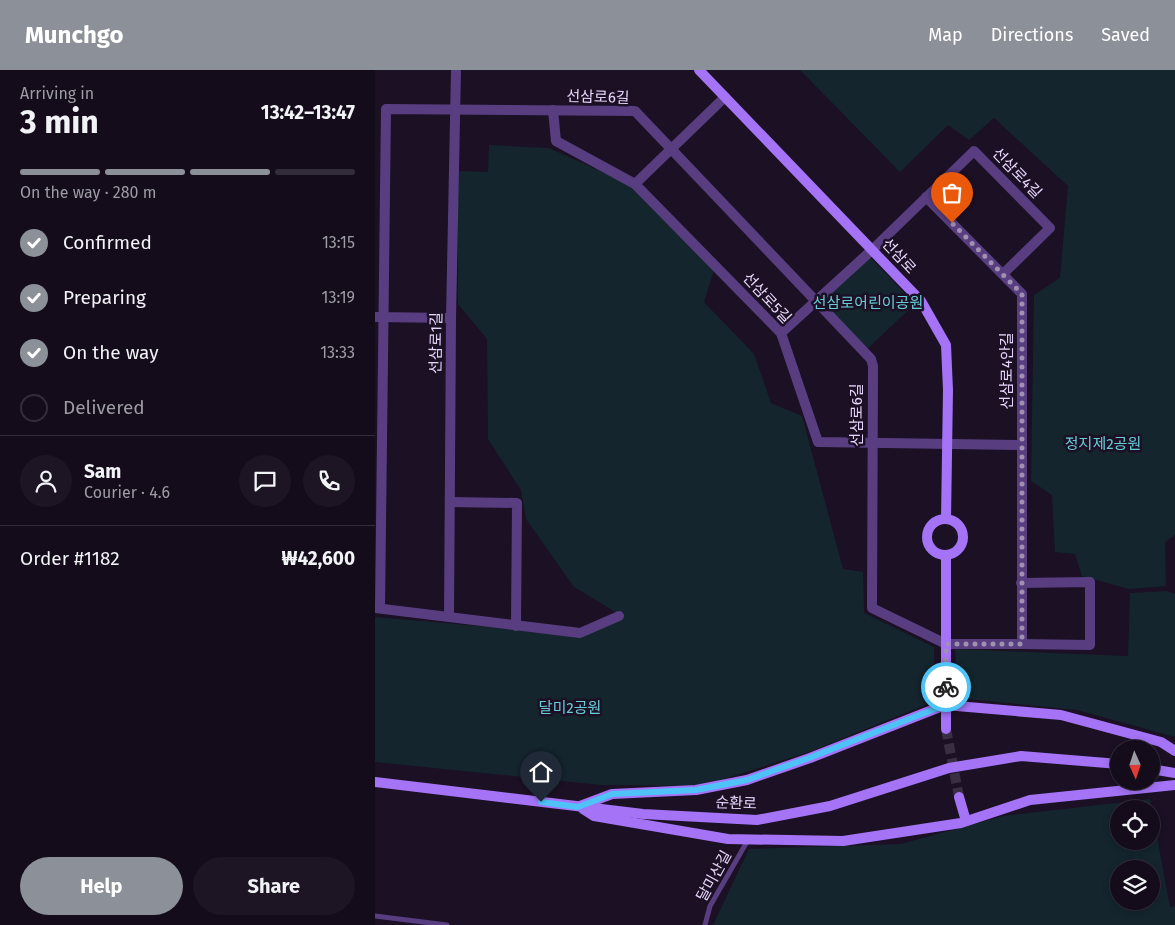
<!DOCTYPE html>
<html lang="en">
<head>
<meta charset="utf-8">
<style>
  body { margin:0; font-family:"Fira Sans","Noto Sans KR",sans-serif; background:#1d1524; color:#f1f3f6; height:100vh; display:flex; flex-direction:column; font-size:19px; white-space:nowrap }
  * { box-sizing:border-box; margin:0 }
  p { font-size:16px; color:#9d9ba3 }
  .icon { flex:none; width:28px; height:28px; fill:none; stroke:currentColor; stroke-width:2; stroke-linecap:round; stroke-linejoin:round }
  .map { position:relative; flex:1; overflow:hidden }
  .sheet { display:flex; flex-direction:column; background:#140c1b; width:375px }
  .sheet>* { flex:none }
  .needle { width:32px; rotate:177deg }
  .controls { position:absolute; left:735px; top:670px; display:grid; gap:10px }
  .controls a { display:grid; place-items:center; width:50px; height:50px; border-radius:50%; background:#140c1b; box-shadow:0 2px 8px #0003,0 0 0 1px #332c3a; font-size:25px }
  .pin { position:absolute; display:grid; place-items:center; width:42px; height:42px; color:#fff; margin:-51px -21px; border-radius:50% 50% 50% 0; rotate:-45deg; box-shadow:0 0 5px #0007 }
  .pin .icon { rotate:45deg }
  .courier { position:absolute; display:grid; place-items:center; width:50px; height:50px; margin:-25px; border:4px solid #4fc3f7; border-radius:50%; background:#fff; color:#222; box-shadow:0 1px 6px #0007 }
  .headline em { font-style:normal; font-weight:700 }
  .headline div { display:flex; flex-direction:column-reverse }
  .headline { display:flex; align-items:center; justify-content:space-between; height:85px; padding:0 20px }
  h1 { font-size:32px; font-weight:700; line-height:38px }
  .bar { display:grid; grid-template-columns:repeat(4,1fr); gap:8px 5px; align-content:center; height:60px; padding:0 20px }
  .bar i { height:6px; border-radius:4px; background:#332c3a }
  .bar .active { background:#8c9099 }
  .bar p { grid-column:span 4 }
  .line { display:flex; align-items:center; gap:12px; padding:0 20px; border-top:1px solid #332c3a }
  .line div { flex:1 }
  .round { display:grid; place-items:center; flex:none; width:52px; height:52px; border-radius:26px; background:#1d1524 }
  ol { padding:0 20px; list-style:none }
  li { display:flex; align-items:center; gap:15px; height:55px }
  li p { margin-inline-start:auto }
  li .icon { padding:5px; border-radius:50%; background:#8c9099; color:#fff; stroke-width:4 }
  li:last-child { color:#9d9ba3 }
  li i { width:28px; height:28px; border:2px solid #332c3a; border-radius:50% }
  .primary-button { display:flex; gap:10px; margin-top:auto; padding:10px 20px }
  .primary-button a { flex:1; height:58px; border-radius:30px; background:#8c9099; color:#fff; font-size:20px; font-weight:700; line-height:58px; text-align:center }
  .primary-button a+a { background:#1d1524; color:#f1f3f6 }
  header { display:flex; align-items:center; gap:30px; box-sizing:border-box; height:70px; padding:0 25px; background:#8c9099; color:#fff }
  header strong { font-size:24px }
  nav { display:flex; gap:28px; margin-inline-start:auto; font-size:18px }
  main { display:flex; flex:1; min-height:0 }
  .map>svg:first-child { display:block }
  .green { fill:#14252e; fill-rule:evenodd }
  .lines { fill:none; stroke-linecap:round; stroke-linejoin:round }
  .secondary-tunnel { stroke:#3a2e44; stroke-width:10; stroke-dasharray:10 5; stroke-linecap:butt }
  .lane { stroke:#583e80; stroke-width:5 }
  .street { stroke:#583e80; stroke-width:10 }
  .secondary { stroke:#a473f6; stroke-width:10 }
  .done { stroke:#a091b0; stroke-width:5; stroke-dasharray:0 9 }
  .route { stroke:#4fc3f7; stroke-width:6 }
  .labels { text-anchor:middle; stroke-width:5; stroke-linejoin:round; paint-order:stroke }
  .street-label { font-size:15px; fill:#e8d6fc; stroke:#1b1024 }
  .park-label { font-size:15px; fill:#66ccd8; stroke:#1b1024 }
</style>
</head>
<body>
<header>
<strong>Munchgo</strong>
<nav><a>Map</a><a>Directions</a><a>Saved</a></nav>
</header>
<main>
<section class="sheet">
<div class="headline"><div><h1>3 min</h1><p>Arriving in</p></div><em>13:42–13:47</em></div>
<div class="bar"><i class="active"></i><i class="active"></i><i class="active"></i><i></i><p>On the way · 280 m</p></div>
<ol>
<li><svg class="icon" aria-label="check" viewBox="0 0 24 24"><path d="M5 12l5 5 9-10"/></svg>Confirmed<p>13:15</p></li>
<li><svg class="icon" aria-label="check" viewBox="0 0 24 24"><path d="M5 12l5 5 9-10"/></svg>Preparing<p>13:19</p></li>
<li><svg class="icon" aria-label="check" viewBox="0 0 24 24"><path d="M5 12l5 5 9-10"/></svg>On the way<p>13:33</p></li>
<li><i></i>Delivered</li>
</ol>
<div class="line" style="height:90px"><a class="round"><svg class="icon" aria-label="person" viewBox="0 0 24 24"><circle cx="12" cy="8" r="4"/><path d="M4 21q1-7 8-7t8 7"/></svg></a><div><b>Sam</b><p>Courier · 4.6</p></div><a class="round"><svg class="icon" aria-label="chat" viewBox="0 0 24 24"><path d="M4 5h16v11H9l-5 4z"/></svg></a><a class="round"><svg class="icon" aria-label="phone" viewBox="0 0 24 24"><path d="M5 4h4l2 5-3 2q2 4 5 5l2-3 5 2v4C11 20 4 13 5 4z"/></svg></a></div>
<div class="line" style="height:65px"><div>Order #1182</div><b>₩42,600</b></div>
<div class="primary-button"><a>Help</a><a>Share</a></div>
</section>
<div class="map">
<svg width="800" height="855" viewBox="0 0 800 855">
  <rect width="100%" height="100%" fill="#1b1024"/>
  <!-- green -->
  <g class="green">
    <path d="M425,0H800V465L790,472L791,516L754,519L707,506L700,484L680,482L677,425L656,411L659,225L685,208L693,116L619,48L594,70L573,55L525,102Z"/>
    <path d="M114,75L174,78L254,114L339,200L329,232L379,284L396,333L427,346L468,499L488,502L489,543L559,577L560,631L437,681L327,716L226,715L0,692V547L207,565L247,546L199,517L151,449L146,420L113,369L112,269L83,234V101L113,102Z"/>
    <path d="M494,186L540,234L492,279L453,238L451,231L453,224Z"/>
    <path d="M792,521L800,524V667L702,640L583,628L580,579L753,586L755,523Z"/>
    <path d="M775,729L795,837L800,836V855H338L374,779L526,774L628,746ZM744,739H776V771H744ZM744,799H776V831H744Z"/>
  </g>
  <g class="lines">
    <!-- secondary-tunnel -->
    <path class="secondary-tunnel" d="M571,659L584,727"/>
    <!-- lane -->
    <g class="lane">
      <path d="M0,846L72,855"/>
      <path d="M330,855L335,836L373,770"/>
    </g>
    <!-- street -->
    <g class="street">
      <path d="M178,40L181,71L260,114L406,263L443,372L647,375"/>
      <path d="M260,114L350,27"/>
      <path d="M0,247L76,248"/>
      <path d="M406,263L498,179L599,81L675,158L628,204"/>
      <path d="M75,432L142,433L141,556"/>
      <path d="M646,513L715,512V575L647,574"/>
      <path d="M0,538L205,563L244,546"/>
      <path d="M5,538L11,39L260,41L496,289L498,296L497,538L571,574H647V224L551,127"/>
      <path d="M74,547L76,248L81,0"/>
    </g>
    <!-- secondary -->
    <g class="secondary">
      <path d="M324,0L546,231L571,275L573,320L571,449"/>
      <circle cx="570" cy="467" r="18"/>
      <path d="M571,485V659"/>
      <path d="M776,699L800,703"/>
      <path d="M0,712L268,744L382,750L455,736L574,698L646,686L744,694"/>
      <path d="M584,727L591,751"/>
      <path d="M205,736L237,724L321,720L372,710L435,688L570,635L686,645L786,672L800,681"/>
      <path d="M208,739L219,746L353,769L468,771L586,753L655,730L800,715"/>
    </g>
  </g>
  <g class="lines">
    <!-- done -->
    <path class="done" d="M571,617V574H647V224L577,153"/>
    <!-- route -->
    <path class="route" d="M166,732L203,737L237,724L321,720L372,710L434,688L570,635L571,617"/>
  </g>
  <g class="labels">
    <!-- street labels -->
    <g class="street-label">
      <text transform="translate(223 27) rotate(2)" y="5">선삼로6길</text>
      <text transform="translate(642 103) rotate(46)" y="5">선삼로4길</text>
      <text transform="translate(524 186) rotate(47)" y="5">선삼로</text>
      <text transform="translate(392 228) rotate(47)" y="5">선삼로5길</text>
      <text transform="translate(61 273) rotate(-89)" y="5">선삼로1길</text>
      <text transform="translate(632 301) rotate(-90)" y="5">선삼로4안길</text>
      <text transform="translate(482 345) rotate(-90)" y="5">선삼로6길</text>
      <text transform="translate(361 733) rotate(2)" y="5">순환로</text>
      <text transform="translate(339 806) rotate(-61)" y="5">달미산길</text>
    </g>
    <!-- park labels -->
    <g class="park-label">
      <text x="493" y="238">선삼로어린이공원</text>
      <text x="728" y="379">정지제2공원</text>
      <text x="195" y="643">달미2공원</text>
    </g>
  </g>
</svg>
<div class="controls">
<a><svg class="needle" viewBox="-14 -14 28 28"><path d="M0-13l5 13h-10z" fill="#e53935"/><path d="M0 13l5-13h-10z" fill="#9d9ba3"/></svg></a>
<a><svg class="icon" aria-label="locate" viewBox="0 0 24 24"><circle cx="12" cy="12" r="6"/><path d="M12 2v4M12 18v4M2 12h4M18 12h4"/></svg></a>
<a><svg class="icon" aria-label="layers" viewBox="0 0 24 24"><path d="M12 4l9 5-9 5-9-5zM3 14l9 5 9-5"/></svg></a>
</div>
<div class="pin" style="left:577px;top:153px;background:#ea580c"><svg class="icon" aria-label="bag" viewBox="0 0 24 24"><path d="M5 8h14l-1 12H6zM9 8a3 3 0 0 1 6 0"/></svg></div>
<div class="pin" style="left:166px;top:732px;background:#1f2937"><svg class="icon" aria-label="home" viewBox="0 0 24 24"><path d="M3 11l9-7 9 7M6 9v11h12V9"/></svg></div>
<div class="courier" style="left:571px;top:617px"><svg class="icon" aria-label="bike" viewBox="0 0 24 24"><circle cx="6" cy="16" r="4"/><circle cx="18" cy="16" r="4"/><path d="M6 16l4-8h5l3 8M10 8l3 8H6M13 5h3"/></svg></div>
</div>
</main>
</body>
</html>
